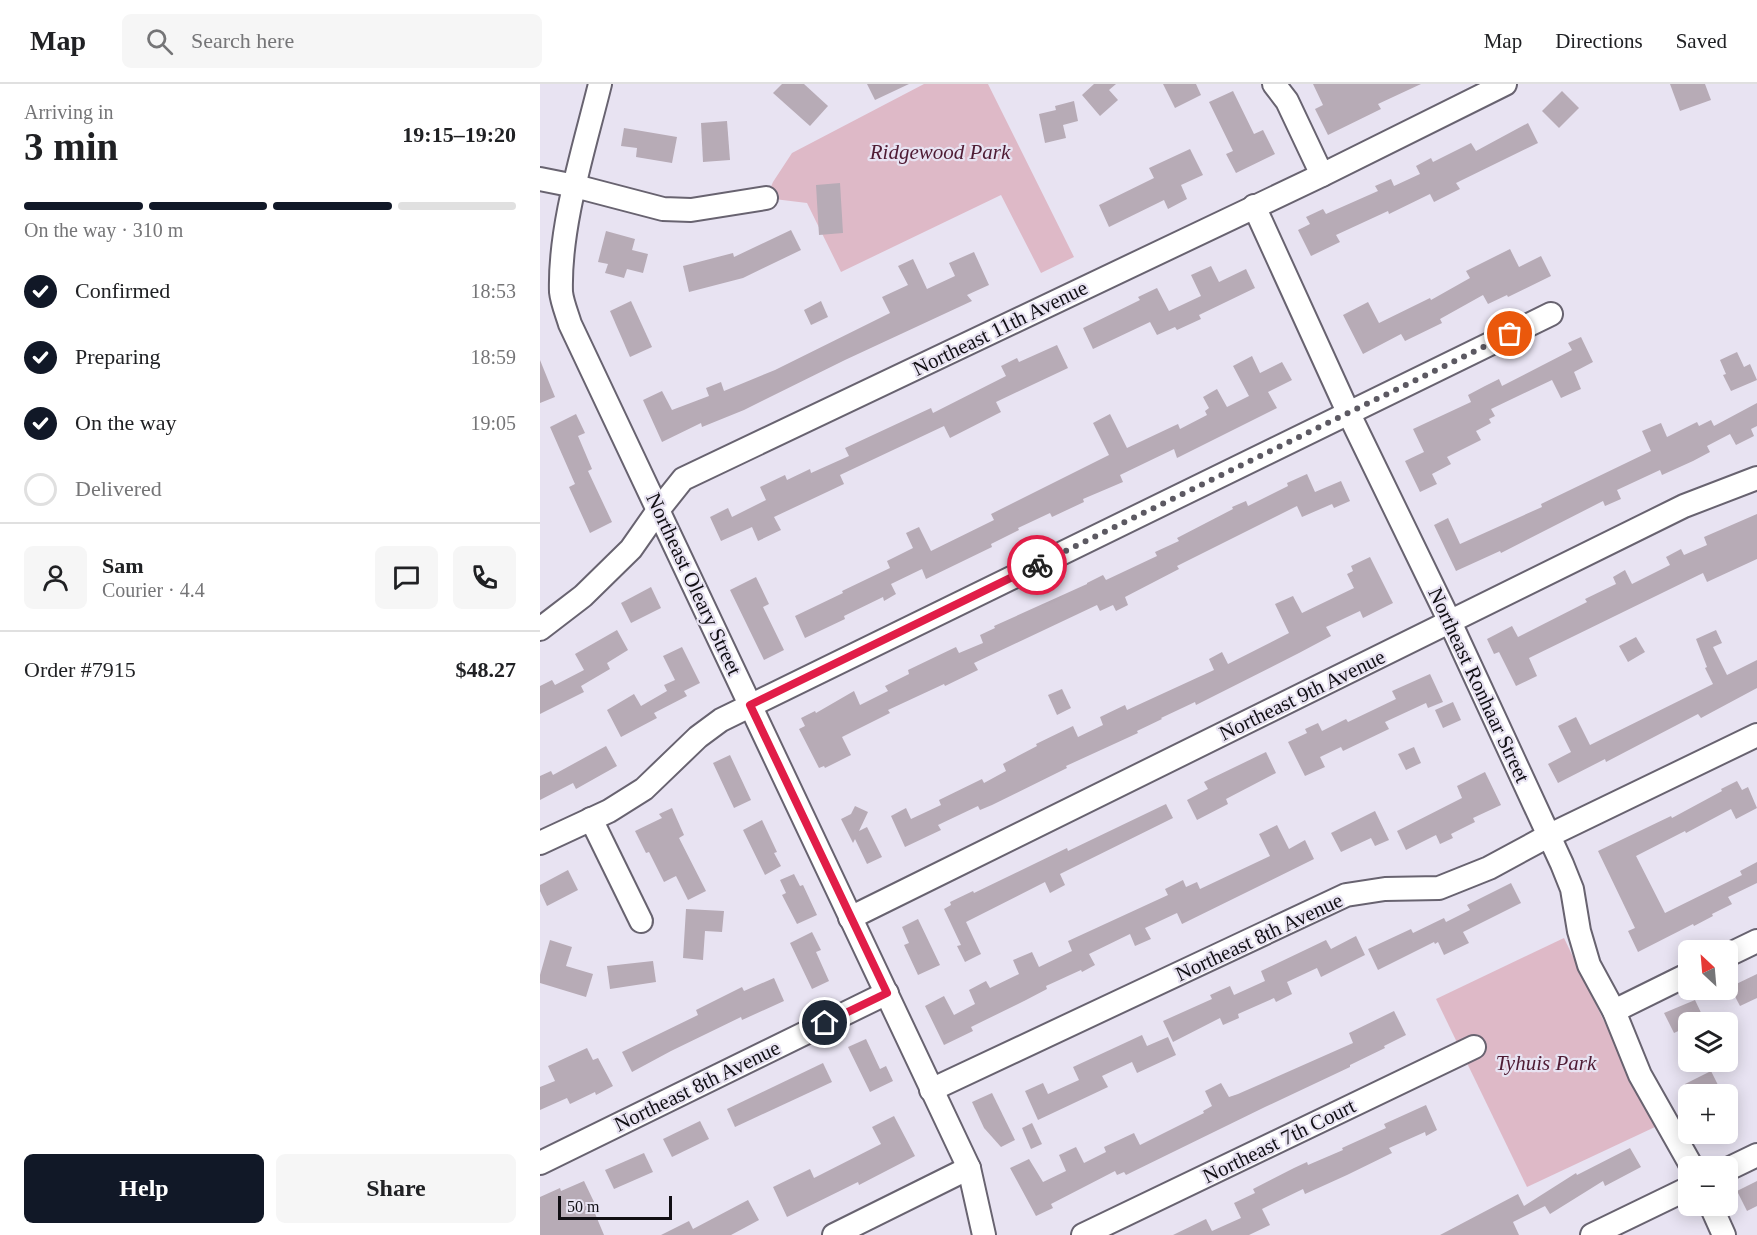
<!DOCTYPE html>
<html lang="en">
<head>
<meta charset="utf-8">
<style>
  body { margin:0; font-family:"Times New Roman",serif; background:#f6f6f6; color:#202124; height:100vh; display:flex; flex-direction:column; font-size:22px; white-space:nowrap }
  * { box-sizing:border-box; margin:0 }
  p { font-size:20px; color:#757577 }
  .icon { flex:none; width:33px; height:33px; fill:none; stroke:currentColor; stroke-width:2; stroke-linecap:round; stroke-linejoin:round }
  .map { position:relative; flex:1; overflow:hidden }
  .sheet { display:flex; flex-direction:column; background:#fff; width:540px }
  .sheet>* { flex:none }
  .needle { width:39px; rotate:334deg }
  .tools { position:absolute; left:1138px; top:856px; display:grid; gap:12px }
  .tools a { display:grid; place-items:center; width:60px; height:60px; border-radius:9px; background:#fff; box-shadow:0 3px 15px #0003; font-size:30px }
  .scale { position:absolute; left:18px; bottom:15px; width:114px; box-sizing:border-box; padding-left:6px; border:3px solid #110f14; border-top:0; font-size:16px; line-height:21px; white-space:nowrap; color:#110f14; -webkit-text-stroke:4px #e8e3f2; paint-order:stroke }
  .pin { position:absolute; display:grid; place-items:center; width:51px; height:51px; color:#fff; margin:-26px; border:3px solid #fff; border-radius:50%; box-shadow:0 2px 6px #0007 }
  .courier { position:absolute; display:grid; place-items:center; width:60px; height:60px; margin:-30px; border:4px solid #e11d48; border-radius:50%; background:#fff; color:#222; box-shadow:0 2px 8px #0007 }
  .overview em { font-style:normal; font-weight:700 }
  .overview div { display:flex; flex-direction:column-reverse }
  .overview { display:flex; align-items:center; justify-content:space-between; height:102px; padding:0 24px }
  h1 { font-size:39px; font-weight:700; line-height:45px }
  .bar { display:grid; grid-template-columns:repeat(4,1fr); gap:9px 6px; align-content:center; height:72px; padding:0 24px }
  .bar i { height:8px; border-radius:4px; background:#e0e0e0 }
  .bar .active { background:#111827 }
  .bar p { grid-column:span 4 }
  .line { display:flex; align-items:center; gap:15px; padding:0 24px; border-top:2px solid #e0e0e0 }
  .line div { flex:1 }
  .round { display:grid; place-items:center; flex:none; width:63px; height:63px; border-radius:9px; background:#f6f6f6 }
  ol { padding:0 24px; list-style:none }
  li { display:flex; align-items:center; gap:18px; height:66px }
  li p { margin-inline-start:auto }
  li .icon { padding:6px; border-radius:50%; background:#111827; color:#fff; stroke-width:4 }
  li:last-child { color:#757577 }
  li i { width:33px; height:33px; border:3px solid #e0e0e0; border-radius:50% }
  .primary-button { display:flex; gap:12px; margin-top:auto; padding:12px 24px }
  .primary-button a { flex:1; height:69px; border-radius:9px; background:#111827; color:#fff; font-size:24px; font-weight:700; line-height:69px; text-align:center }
  .primary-button a+a { background:#f6f6f6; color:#202124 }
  header { display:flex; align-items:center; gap:36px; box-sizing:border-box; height:84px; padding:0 30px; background:#fff; border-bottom:2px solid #e0e0e0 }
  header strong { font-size:28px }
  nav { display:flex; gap:33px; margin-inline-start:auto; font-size:21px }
  .search { width:420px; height:54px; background:#f6f6f6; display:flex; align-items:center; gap:15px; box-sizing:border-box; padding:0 21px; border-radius:9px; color:#757577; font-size:22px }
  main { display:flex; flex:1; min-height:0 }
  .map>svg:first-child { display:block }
  .green { fill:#deb9c7 }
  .building { fill:#b7abb6 }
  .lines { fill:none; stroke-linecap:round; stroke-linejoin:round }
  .minor-casing { stroke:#686370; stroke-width:26 }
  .minor { stroke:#fff; stroke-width:22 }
  .done { stroke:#5c5962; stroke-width:6; stroke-dasharray:0 10.8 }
  .route { stroke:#e11d48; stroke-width:8 }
  .labels { text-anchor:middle; stroke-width:4.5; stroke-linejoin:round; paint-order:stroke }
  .park-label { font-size:21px; font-style:italic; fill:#4f1c34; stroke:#e8e3f2 }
  .street-label { font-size:21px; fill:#110f14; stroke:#e8e3f2 }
</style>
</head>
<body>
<header>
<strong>Map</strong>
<div class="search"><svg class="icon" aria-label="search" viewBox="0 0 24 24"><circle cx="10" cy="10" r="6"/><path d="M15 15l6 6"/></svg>Search here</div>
<nav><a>Map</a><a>Directions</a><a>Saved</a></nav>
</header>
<main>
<section class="sheet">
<div class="overview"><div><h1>3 min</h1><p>Arriving in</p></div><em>19:15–19:20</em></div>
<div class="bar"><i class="active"></i><i class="active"></i><i class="active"></i><i></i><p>On the way · 310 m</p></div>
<ol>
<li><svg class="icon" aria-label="check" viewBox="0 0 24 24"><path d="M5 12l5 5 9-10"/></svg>Confirmed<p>18:53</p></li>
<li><svg class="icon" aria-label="check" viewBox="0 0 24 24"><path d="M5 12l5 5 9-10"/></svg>Preparing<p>18:59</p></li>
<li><svg class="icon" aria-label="check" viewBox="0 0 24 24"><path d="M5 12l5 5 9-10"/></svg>On the way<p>19:05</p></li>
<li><i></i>Delivered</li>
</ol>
<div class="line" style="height:108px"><a class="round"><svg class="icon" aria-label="person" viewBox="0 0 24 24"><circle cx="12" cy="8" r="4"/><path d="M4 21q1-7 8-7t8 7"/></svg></a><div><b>Sam</b><p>Courier · 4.4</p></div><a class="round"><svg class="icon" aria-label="chat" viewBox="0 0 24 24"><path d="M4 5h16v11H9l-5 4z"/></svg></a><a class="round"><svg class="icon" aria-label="phone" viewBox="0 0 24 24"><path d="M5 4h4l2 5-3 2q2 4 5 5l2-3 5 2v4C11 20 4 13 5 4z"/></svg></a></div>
<div class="line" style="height:78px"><div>Order #7915</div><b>$48.27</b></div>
<div class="primary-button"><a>Help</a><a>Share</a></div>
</section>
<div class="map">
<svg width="1217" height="1151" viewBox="0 0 1217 1151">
  <rect width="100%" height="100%" fill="#e8e3f2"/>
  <!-- green -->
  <g class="green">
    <path d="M384,0H448L534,173L501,189L461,111L301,188L267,119L226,114L233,98L252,69Z"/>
    <path d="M1024,854L1115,1043L987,1103L896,915Z"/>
  </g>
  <!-- building -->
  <g class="building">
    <path d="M242,0H264L288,22L270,42L233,9Z"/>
    <path d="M327,0H369L335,16Z"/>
    <path d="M554,0H576L569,6L578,16L560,32L542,11Z"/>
    <path d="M623,0H656L661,11L635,24Z"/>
    <path d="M773,0H881L838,20L841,25L788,51L775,25L783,21Z"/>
    <path d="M1130,0H1165L1171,16L1140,27Z"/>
    <path d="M693,7L714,50L723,46L735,70L696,89L686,70L693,67L669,18Z"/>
    <path d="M1022,7L1039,24L1019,44L1002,27Z"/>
    <path d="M534,17L538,37L523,41L526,54L505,59L499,30L516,26L515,22Z"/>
    <path d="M187,37L190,76L163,78L161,39Z"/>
    <path d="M988,39L998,59L916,99L920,105L894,118L890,110L849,130L848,127L796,151L800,158L771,172L758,146L770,140L766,133L783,125L786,130L838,107L835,102L851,95L854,102L880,90L876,82L891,74L893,78L931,59L936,67Z"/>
    <path d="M84,44L137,53L132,79L96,73L97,64L81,62Z"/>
    <path d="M650,65L663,91L641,101L647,115L628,125L624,116L569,143L559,121L614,94L609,84Z"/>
    <path d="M300,99L303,149L279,151L276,101Z"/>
    <path d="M251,146L261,166L203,194L149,208L143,182L193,169L194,173Z"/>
    <path d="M66,147L95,155L92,166L108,170L103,189L87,185L84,194L65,189L68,180L58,178Z"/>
    <path d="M970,165L979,183L1001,172L1011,192L968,213L967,211L948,220L943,211L900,235L902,239L865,257L861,250L823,270L803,231L828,218L839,239L890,214L891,216L930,194L926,187Z"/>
    <path d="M434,168L449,201L427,211L432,217L305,276L204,326L162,343L161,339L122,358L103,316L122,307L132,326L169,312L166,304L181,298L184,307L235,286L350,229L342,213L368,201L358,182L373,175L387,205L415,192L409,179Z"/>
    <path d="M671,182L679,198L706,185L715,204L659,231L661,235L637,246L635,243L617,251L610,238L553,265L543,244L600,216L598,213L617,204L629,227L661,212L651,191Z"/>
    <path d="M91,217L112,263L90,273L70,227Z"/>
    <path d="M281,217L288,233L271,241L264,226Z"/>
    <path d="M1041,253L1053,278L1034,288L1041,305L1021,314L1012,296L951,325L955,332L949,335L951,339L936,347L941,356L907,373L911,380L892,390L897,400L880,408L865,377L884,368L873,345L931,318L928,311L945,302L959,295L962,302L1032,266L1028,259Z"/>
    <path d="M517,261L528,284L456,318L461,328L410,354L404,342L300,391L304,400L234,433L241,446L218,457L212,443L181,457L170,433L188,424L192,433L226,416L220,403L245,391L247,396L270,385L271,389L309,372L305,364L391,324L393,329L466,292L461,282L477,274L479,278Z"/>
    <path d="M1197,268L1204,283L1210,280L1217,296L1191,307L1183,291L1186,290L1180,276Z"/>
    <path d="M712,272L720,289L742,278L752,296L728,308L737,324L637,374L634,365L580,391L583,398L543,415L544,418L512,433L510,429L478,444L479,446L451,460L452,463L386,495L382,485L351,500L356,510L344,517L343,513L304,532L305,535L265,554L255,532L303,509L302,507L350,484L347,477L373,464L366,449L379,443L391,467L454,436L451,430L569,371L553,339L570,330L587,364L638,340L640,345L667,331L665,327L669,324L663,313L677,305L687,323L709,312L693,282Z"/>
    <path d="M0,276L15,313L0,319Z"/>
    <path d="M1217,319V342L1211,345L1214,352L1196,361L1190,350L1167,362L1170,368L1153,377L1122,391L1120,386L1077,406L1081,415L1065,422L1063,417L961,469L960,467L916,487L894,441L908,434L920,460L1002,423L1001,420L1111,367L1102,347L1121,339L1127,353L1157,338L1159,342L1171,336L1174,342Z"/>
    <path d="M36,330L45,349L38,352L52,385L48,387L72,438L50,449L29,403L35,400L10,343Z"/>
    <path d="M767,390L775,408L801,397L810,417L794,424L792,420L762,433L757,422L637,482L639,485L585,513L588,521L576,527L573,521L560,527L557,521L434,579L438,586L405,602L404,600L348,626L350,629L302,653L311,671L285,684L284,682L279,684L259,645L265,642L261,634L275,627L276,629L314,607L320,621L348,607L345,602L369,590L368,586L416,563L419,569L443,559L440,551L455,544L454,542L547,500V499L563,491L566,496L617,472L615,468L639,457L637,454L693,425L692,423L706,417L708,422L748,402L747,399Z"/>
    <path d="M1217,430V475L1167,498L1163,489L989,574L997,592L976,602L959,568L954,570L947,555L972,542L978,553L1047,518L1045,515L1076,500L1073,493L1085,486L1092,500L1130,481L1126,473L1141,465L1144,471L1167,461L1164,453Z"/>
    <path d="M830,473L853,519L823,534L820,527L786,543L791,552L759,569L656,621L655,618L621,634L622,635L597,647L598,649L526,682L527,684L452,721L440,726L438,722L398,741L401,746L365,763L351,732L366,724L371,735L401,721L399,716L442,695L444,699L466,687L463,680L497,662L496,660L533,642L538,653L563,641L560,633L585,621L587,626L674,586L669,575L682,568L688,580L749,549L735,520L753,512L762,529L814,504L807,490L813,487L811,482Z"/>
    <path d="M216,493L229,520L223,523L244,566L224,576L190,506Z"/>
    <path d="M111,503L121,524L91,539L81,519Z"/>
    <path d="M77,546L88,566L67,579L70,585L41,602L44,608L0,630V602L12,596L15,601L44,586L35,570Z"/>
    <path d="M1176,546L1182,559L1173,563L1187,591L1217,576V604L1161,634L1158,630L1066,678L1065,675L1018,699L1008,680L1031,668L1018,642L1036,633L1050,661L1173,600L1165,584L1167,583L1156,555Z"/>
    <path d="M1096,553L1105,568L1088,578L1079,562Z"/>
    <path d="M142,563L160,599L144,607L147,612L114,629L117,634L81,653L67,626L94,610L101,622L127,607L124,601L135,596L123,572Z"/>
    <path d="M890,590L903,618L888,624L886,619L845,638L849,645L803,667L801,663L780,673L785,683L765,692L748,658L767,649L765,645L778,639L782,647L806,635L808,638L856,615L852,607Z"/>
    <path d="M522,605L531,624L517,631L508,611Z"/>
    <path d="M913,618L921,636L903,644L895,626Z"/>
    <path d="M66,662L77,682L36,705L33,699L0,716V692L11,687L13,691Z"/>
    <path d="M874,663L881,679L866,686L858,670Z"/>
    <path d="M726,668L736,689L686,715L688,720L657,736L647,716L668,705L664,698Z"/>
    <path d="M190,671L211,716L194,724L173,679Z"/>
    <path d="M945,688L961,721L933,734L935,738L911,750L913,754L900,760L896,751L866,766L857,747L922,714L917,702Z"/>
    <path d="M1197,697L1202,706L1208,703L1217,724L1196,735L1191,725L1146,749L1145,747L1096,772L1125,829L1202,791L1200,787L1217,778V799L1188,813L1192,820L1172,830L1173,832L1154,842L1153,840L1098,868L1088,847L1095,844L1058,767L1131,732L1132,734L1182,707L1181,705Z"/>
    <path d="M626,720L633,734L520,790L525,801L510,809L505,798L426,838L441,870L425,878L417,862L421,861L404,825L411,821L410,818L433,807L434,809L527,764L528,767Z"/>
    <path d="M315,722L328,728L319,747L327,743L342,773L327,780L315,755L313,759L301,735L311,730Z"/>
    <path d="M132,724L144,751L139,754L166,807L148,816L136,792L124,798L109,768L106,769L95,747L122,734L119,730Z"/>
    <path d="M835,727L849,756L835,762L831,754L801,768L791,749Z"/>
    <path d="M222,736L237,768L234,769L241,782L225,791L203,746Z"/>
    <path d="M737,741L749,765L765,756L774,775L642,840L637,829L605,844L611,855L595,862L590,850L549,870L555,881L542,888L541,886L506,902L507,905L486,916L431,943L433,947L404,961L385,922L404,912L414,931L435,920L429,906L446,897L450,904L479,890L473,876L492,868L499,883L532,867L528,857L628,811L625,805L643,796L646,803L657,798L660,805L730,772L719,750Z"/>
    <path d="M28,786L38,806L7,822L0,807V801Z"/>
    <path d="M254,790L260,802L263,801L277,831L257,840L242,811L246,809L240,796Z"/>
    <path d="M971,799L981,819L923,848L929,859L904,871L898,858L895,860L894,858L838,886L828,865L871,845L873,849L904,834L906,838L930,826L927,821Z"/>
    <path d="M146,825L184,827L182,848L165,847L163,876L143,874Z"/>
    <path d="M378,835L400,881L378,891L364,861L369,859L362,843Z"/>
    <path d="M272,848L281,866L276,868L289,897L272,905L250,859Z"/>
    <path d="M816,852L825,871L781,893L777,884L747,898L752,910L736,918L734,914L698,930L699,934L683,941L680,934L633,958L623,937L672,915L670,911L690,902L694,911L725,897L721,887L786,856L791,865Z"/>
    <path d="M10,856L32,863L26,882L53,890L46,913L0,899V891Z"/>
    <path d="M113,877L116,898L70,905L67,882Z"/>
    <path d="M1217,890V914L1200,922L1190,903Z"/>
    <path d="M234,894L244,917L202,936L201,933L131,967L92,988L82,968L158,931L156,926L202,903L204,907Z"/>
    <path d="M1155,916L1164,935L1155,939H1149V942L1134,949L1124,929Z"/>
    <path d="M854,927L866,951L844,962L845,964L810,981V983L725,1023L586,1091L584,1088L577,1091L575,1087L511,1120L513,1124L496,1132L470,1084L489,1075L503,1098L526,1087L519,1071L536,1063L544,1079L566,1068L564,1063L594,1049L600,1061L664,1029L663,1027L672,1022L665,1007L681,999L689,1013L698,1010L813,959L809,949Z"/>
    <path d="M602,951L607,962L628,953L636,971L597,989L592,978L562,992L568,1003L498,1036L485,1007L503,999L508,1010L539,996L533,983Z"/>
    <path d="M326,955L340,985L346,982L353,997L330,1008L308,963Z"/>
    <path d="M47,964L53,976L58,974L73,1002L56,1011L55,1008L30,1020L27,1014L0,1026V1003L15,997L8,982Z"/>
    <path d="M283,979L292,998L195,1043L187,1025Z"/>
    <path d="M1171,987L1181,1007L1174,1011H1151L1145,1000Z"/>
    <path d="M452,1009L475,1056L461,1063L444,1044L432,1018Z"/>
    <path d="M886,1021L897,1046L886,1052L885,1048L849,1064L852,1069L807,1091L765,1110L763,1105L722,1125L730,1141L709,1151H633L666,1135L672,1147L701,1134L694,1119L715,1109L713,1105L754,1084L767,1078L768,1081L803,1066L802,1064L846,1044L844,1040Z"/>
    <path d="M354,1032L375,1072L319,1101L318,1098L247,1133L233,1103L270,1085L274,1094L341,1060L332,1043Z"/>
    <path d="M160,1037L169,1055L132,1073L123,1055Z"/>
    <path d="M492,1039L502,1060L491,1065L482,1044Z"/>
    <path d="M1090,1064L1101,1083L1065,1102L1063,1097L1010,1130L1005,1122L973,1138L979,1151H900L978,1110L984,1122L1036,1089L1037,1091Z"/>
    <path d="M104,1069L113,1088L74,1105L65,1086Z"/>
    <path d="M44,1097L54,1118L51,1120L64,1151H0V1113L20,1104L21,1107Z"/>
    <path d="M1217,1097V1122L1207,1127L1197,1107Z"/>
    <path d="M208,1116L219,1136L191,1151H121L149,1137L153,1145Z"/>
  </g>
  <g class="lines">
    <!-- minor casing -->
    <g class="minor-casing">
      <g id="minor">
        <path d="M60,0C44,65 19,142 21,208C22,218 27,230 30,240L429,1084L444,1151"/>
        <path d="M734,0L747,17L782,91"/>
        <path d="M0,95L35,102L123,125L151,126L226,114"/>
        <path d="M714,122L808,328L910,538L1022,780L1032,805L1039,847L1049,881L1074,927L1100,991L1152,1083"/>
        <path d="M0,545L43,512L91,465L119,425L143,395L782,91L965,0"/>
        <path d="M51,735L101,837"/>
        <path d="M0,759L69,727L104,705L158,653L181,636L1011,230"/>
        <path d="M310,834L1144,422L1217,394"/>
        <path d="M1188,871L1217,857"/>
        <path d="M1074,927L1149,890"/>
        <path d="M391,1006L806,811L845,805L899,804L949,784L1008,752L1217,651"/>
        <path d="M0,1079L347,909"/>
        <path d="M1188,1085L1217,1071"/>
        <path d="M1171,1122L1184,1151"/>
        <path d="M294,1151L429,1084"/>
        <path d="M543,1151L934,963"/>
        <path d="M1052,1151L1149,1104"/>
      </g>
    </g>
    <!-- minor -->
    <use href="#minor" class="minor"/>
  </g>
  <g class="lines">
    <!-- done -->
    <path class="done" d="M497,481L970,250"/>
    <!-- route -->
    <path class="route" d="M285,939L347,909L210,621L497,481"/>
  </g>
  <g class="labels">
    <!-- park labels -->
    <g class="park-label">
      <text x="400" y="75">Ridgewood Park</text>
      <text x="1006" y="986">Tyhuis Park</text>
    </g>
    <!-- street labels -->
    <g class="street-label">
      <text transform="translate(460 244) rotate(-26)" y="7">Northeast 11th Avenue</text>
      <text transform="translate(154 500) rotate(65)" y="7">Northeast Oleary Street</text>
      <text transform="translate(939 601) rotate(65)" y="7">Northeast Ronhaar Street</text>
      <text transform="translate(762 611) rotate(-26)" y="7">Northeast 9th Avenue</text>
      <text transform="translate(719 853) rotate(-25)" y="7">Northeast 8th Avenue</text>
      <text transform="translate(157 1002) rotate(-26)" y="7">Northeast 8th Avenue</text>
      <text transform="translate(739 1057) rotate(-26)" y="7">Northeast 7th Court</text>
    </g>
  </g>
</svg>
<div class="tools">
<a><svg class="needle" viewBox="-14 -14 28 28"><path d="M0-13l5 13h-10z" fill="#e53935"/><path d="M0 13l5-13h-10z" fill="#757577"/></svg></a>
<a><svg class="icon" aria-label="layers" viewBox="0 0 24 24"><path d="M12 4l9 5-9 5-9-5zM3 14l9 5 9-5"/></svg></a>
<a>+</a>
<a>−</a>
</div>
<div class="scale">50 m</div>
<div class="pin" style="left:970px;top:250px;background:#ea580c"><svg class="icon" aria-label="bag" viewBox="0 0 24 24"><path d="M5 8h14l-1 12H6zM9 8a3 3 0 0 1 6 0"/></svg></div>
<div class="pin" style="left:285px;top:939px;background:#1f2937"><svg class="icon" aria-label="home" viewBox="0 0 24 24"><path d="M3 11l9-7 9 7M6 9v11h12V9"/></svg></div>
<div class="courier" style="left:497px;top:481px"><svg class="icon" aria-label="bike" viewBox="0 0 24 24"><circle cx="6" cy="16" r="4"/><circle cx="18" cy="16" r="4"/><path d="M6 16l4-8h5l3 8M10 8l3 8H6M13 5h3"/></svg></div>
</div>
</main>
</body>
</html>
